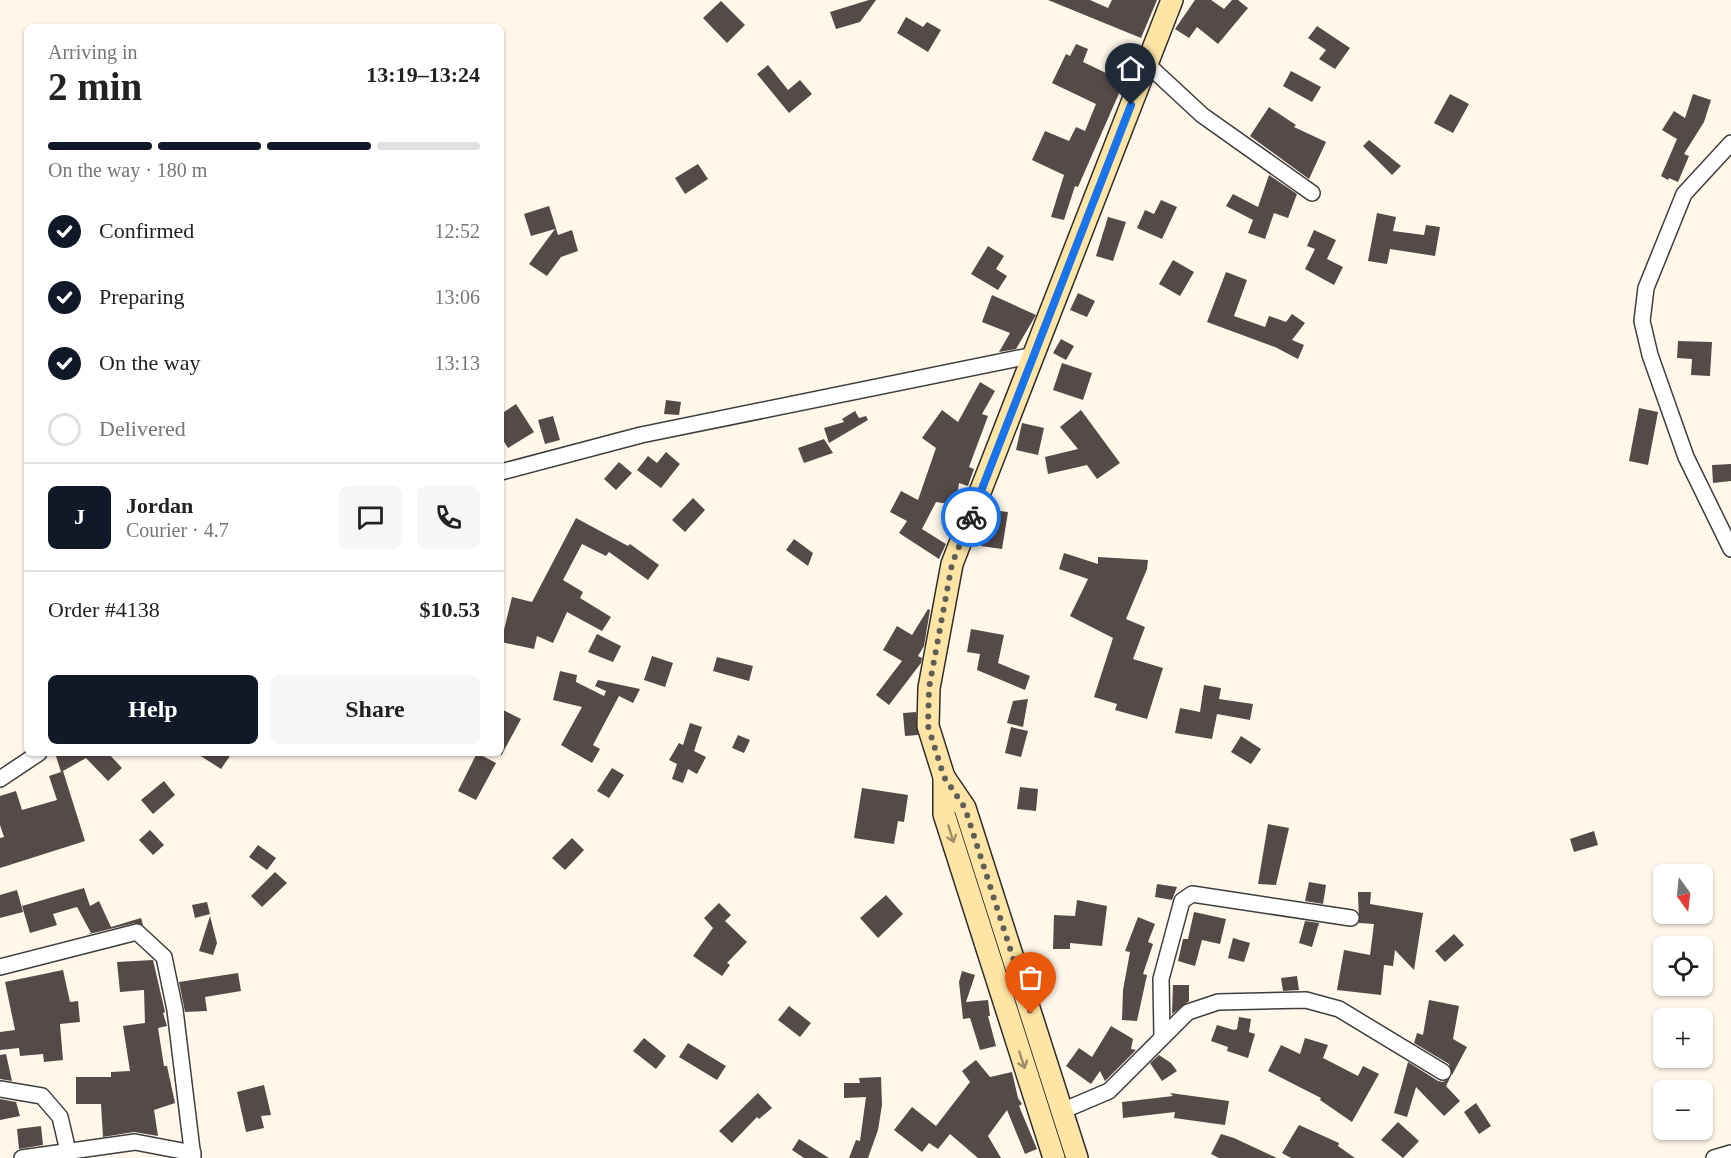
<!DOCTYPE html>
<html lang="en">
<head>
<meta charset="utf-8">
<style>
  body { margin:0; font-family:"Times New Roman",serif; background:#f6f6f6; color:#222; height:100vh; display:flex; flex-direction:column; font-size:22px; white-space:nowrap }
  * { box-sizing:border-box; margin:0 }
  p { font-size:20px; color:#767676 }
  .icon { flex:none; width:33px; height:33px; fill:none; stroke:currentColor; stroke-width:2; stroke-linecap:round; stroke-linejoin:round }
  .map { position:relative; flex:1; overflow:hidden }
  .side { position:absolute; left:24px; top:24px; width:480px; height:732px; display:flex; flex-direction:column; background:#fff; border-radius:9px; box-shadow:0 2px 4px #0004 }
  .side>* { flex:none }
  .needle { width:39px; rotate:165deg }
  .tools { position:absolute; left:1653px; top:864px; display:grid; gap:12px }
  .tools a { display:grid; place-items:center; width:60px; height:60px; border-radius:9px; background:#fff; box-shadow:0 2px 4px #0004; font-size:30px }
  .pin { position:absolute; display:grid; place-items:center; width:51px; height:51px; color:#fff; margin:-62px -26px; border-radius:50% 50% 50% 0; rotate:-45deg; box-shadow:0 0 6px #0007 }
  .pin .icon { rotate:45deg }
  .courier { position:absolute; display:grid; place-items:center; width:60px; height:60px; margin:-30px; border:4px solid #1a73e8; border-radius:50%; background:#fff; color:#222; box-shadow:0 2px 8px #0007 }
  .headline em { font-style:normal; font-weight:800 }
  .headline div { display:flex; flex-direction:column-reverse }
  .headline { display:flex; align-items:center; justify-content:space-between; height:102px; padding:0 24px }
  h1 { font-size:39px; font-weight:800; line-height:45px }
  .bar { display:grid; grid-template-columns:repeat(4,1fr); gap:9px 6px; align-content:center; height:72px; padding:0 24px }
  .bar i { height:8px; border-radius:4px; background:#e0e0e0 }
  .bar .active { background:#111827 }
  .bar p { grid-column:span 4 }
  .line { display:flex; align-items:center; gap:15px; padding:0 24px; border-top:2px solid #e0e0e0 }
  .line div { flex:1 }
  .round { display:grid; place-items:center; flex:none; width:63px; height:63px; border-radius:9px; background:#f6f6f6 }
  ol { padding:0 24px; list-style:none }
  li { display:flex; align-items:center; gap:18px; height:66px }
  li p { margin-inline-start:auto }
  li .icon { padding:6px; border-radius:50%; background:#111827; color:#fff; stroke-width:4 }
  li:last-child { color:#767676 }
  li i { width:33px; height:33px; border:3px solid #e0e0e0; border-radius:50% }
  .primary-button { display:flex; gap:12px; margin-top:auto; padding:12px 24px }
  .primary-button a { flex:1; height:69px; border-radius:9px; background:#111827; color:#fff; font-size:24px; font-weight:800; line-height:69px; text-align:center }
  .primary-button a+a { background:#f6f6f6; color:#222 }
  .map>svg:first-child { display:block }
  .building { fill:#544a48 }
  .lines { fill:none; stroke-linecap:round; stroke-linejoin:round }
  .street-casing { stroke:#3e3e3e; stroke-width:18 }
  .secondary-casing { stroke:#2d2d2d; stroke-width:24 }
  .street { stroke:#fff; stroke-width:15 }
  .secondary { stroke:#ffe5a5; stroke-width:21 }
  .oneway { stroke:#9d8e67 }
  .done { stroke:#605e59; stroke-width:6; stroke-dasharray:0 10.8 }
  .route { stroke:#1a73e8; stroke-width:8 }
</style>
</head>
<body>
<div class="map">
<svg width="1731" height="1158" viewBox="0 0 1731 1158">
  <rect width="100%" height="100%" fill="#fff7ea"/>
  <!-- building -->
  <g class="building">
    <path d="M869,0H876L860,22L836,29L830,12Z"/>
    <path d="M1048,0H1090L1108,8L1112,0H1157L1141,38Z"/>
    <path d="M1195,0H1211L1224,9L1232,0H1238L1248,8L1218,44L1197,27L1189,38L1175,29Z"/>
    <path d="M721,1L745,25L727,43L703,18Z"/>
    <path d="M906,17L923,27L927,22L941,30L928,52L897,33Z"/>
    <path d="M1317,26L1350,48L1335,69L1319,59L1326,50L1308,38Z"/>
    <path d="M1076,44L1088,49L1083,62L1106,73L1113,58L1131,66L1078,187L1075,186L1064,220L1051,217L1064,175L1032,160L1045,131L1069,141L1076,127L1085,131L1096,104L1052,83L1066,54L1070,56Z"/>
    <path d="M768,65L788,90L800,80L812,94L789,113L757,74Z"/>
    <path d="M1291,71L1321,87L1312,102L1283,86Z"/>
    <path d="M1450,94L1469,104L1453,133L1434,123Z"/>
    <path d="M1693,94L1711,100L1704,122L1684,154L1689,156L1678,182L1669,178L1668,180L1661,176L1677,139L1662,130L1674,111L1685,118Z"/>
    <path d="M1269,107L1296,125L1294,127L1326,142L1309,179L1250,136Z"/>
    <path d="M1369,140L1401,166L1392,175L1363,146Z"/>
    <path d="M698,164L708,179L685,194L675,178Z"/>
    <path d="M1269,175L1297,194L1288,218L1274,213L1265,239L1248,233L1253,220L1226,206L1233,194L1258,207Z"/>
    <path d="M1161,200L1177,207L1162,239L1137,228L1145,210L1154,214Z"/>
    <path d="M549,206L558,235L572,230L578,251L561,257L547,276L529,264L555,229L531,236L524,214Z"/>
    <path d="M1377,213L1396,217L1393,231L1424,235L1426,225L1440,227L1435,256L1390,249L1387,264L1368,261Z"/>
    <path d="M1108,217L1126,222L1113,261L1096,256Z"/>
    <path d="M1314,230L1336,240L1327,259L1343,267L1334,285L1305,269L1315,249L1307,246Z"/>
    <path d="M988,246L1004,256L996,269L1007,276L998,290L971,274Z"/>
    <path d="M1173,260L1194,272L1180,296L1159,284Z"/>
    <path d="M1226,272L1247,280L1234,316L1265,327L1269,316L1286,322L1292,314L1305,323L1292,340L1304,345L1298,359L1275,347L1207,322Z"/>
    <path d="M1078,293L1095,301L1087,317L1070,310Z"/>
    <path d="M992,295L1036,315L1016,349L999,352L1010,333L982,322Z"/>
    <path d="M1061,339L1074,346L1066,360L1053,353Z"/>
    <path d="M1678,341L1712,342L1710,376L1691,375L1692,359L1677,358Z"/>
    <path d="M1062,363L1092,373L1083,400L1053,390Z"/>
    <path d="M980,382L995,391L982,414L988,416L969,467L974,469L968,486L959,483L956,505L936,502L922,529L946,544L939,559L899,533L907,521L890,512L901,491L918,500L936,448L922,438L942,410L958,422Z"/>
    <path d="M666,400L681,402L679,415L664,414Z"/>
    <path d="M516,404L534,432L508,448L501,437V414Z"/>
    <path d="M1639,408L1658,412L1648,465L1629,461Z"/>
    <path d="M1081,410L1120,463L1097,479L1087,465L1048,474L1045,457L1078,449L1060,427Z"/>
    <path d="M855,411L859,418L866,416L868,420L829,443L824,428L844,422L842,419Z"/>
    <path d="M553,416L560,440L545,444L538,420Z"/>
    <path d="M1022,423L1044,428L1038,455L1016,450Z"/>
    <path d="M824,439L833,453L804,463L798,448Z"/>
    <path d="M666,452L680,464L661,488L637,470L648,456L657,463Z"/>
    <path d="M619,462L632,473L616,490L604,479Z"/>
    <path d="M1731,464V481L1713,483L1712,465Z"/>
    <path d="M693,498L705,510L685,532L672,520Z"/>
    <path d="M992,510L1008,512L1002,549L981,546L986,511Z"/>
    <path d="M576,518L628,546L630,544L659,565L648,580L609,552L606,556L582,544L563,580L583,592L580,598L611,617L602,631L567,612L553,643L537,636L534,649L501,642L512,597L532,602Z"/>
    <path d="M794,539L813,553L808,566L786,550Z"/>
    <path d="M1064,553L1098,564V557L1148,560L1147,569L1126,619L1145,627L1133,659L1163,668L1147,719L1115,710L1117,704L1094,697L1113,638L1070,616L1088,579L1059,569Z"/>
    <path d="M928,609L930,610L924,646L918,656L922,658L921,663L889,705L876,695L902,661L883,650L897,626L912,635Z"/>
    <path d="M971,629L1004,635L998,663L1030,676L1025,690L977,670L980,654L967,652Z"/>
    <path d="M597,634L621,646L613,662L588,652Z"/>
    <path d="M652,656L673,663L665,687L644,680Z"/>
    <path d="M717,657L753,666L749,681L713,671Z"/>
    <path d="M560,671L577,675L576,682L604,696L606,691L595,686L598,680L640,689L633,703L619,696L593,745L600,749L592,763L561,745L582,707L553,700Z"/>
    <path d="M1204,685L1221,688L1219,699L1253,704L1250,720L1217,714L1212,739L1175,733L1180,708L1200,712Z"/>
    <path d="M1028,699L1023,727L1007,723L1013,701Z"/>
    <path d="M501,709L521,719L501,756Z"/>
    <path d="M916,712L918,735L905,736L903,713Z"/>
    <path d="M690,723L702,727L694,751L706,757L697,774L688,769L683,783L672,779L677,764L669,760L679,743L683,745Z"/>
    <path d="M1011,727L1028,731L1021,757L1005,753Z"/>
    <path d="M738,735L750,740L744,753L732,748Z"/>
    <path d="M1241,736L1261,749L1251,764L1231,752Z"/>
    <path d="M55,753H108L122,768L108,781L86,758L63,771L85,841L0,868V838L4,837L0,825V796L16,791L22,810L57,800L49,776L61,772Z"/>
    <path d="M196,753H232L221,769Z"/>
    <path d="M477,753L496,763L476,800L458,791Z"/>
    <path d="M612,768L624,775L609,798L597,791Z"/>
    <path d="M164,781L175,795L153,814L141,800Z"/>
    <path d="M1020,787L1038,789L1036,811L1017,809Z"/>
    <path d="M862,788L908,795L904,822L898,821L894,844L854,838Z"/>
    <path d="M1268,824L1289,828L1276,885L1258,884Z"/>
    <path d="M150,830L164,845L153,855L139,840Z"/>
    <path d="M1594,831L1598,845L1574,852L1570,839Z"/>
    <path d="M572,838L584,850L565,870L552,858Z"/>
    <path d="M258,845L276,858L267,870L249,857Z"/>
    <path d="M275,872L287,883L262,907L251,896Z"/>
    <path d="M1309,882L1326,885L1323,904L1305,901Z"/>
    <path d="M1157,884L1177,887L1172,900L1155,897Z"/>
    <path d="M84,888L90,906L99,901L111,927L141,918L143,925L135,923L85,935L91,933L77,907L53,914L57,925L30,933L22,906Z"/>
    <path d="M17,890L23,912L0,918V895Z"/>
    <path d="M1358,892H1371L1370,904L1423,913L1414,970L1395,950L1393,966L1384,965L1381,995L1337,990L1344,950L1370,955L1374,924L1359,923Z"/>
    <path d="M886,895L903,914L878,938L860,918Z"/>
    <path d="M1077,900L1107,906L1102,946L1070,943V949H1053L1054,915L1075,916Z"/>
    <path d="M207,902L210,914L195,918L192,905Z"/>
    <path d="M719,903L731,915L725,921L747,942L727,963L730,965L722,976L693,956L713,928L704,918Z"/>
    <path d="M1194,912L1226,919L1220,944L1202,940L1195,966L1178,961L1183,939H1188Z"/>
    <path d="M210,916L217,943L213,955L199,951Z"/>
    <path d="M1138,917L1155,924L1148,942L1153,944L1143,974L1147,975L1137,1021L1122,1020L1123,990L1130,952L1125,951Z"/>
    <path d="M1305,921L1319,923L1312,947L1299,943Z"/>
    <path d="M1454,934L1464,945L1445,962L1435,951Z"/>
    <path d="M1233,938L1250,943L1244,962L1228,958Z"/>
    <path d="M153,960L165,1012L163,1013L167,1026L158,1028L164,1066H167L175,1103L154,1110L158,1136L134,1132L103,1137L101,1104H76V1077H111V1072L130,1071L123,1026L145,1023L144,990L120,992L117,962Z"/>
    <path d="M63,970L70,1002L78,1001L80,1022L60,1024L63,1060L44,1062L43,1054L20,1056L19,1048L0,1050V1032L15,1030L5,982Z"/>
    <path d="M962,971L975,975L966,1002L988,1000L990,1016H988L996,1046L980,1050L970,1018L963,1019L959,982Z"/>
    <path d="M238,973L241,991L205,997L207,1011L185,1012L179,982Z"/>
    <path d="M1297,976L1299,990L1283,991L1281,978Z"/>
    <path d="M1173,985H1189V1001L1172,1014Z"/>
    <path d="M1429,1000L1459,1006L1453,1039L1467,1047L1452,1075L1449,1064L1414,1043L1417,1033L1423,1035Z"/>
    <path d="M789,1006L811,1023L800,1037L778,1020Z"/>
    <path d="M1239,1017L1251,1019L1249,1032L1255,1034L1248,1058L1227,1051L1228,1047L1211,1041L1217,1025L1234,1030L1237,1029Z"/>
    <path d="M1111,1026L1133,1039L1131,1049L1136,1050L1105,1081L1100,1071L1091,1084L1066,1066L1079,1048L1092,1057Z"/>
    <path d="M644,1038L666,1056L656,1069L633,1051Z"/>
    <path d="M1305,1038L1328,1045L1323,1058L1358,1076L1363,1066L1379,1074L1352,1122L1320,1100L1321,1098L1268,1071L1281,1045L1300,1054Z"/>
    <path d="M688,1043L726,1066L717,1080L679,1057Z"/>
    <path d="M6,1054L12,1081L0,1079V1055Z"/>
    <path d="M1159,1055L1171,1063L1177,1071L1162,1081L1150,1063Z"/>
    <path d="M976,1060L990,1077L1012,1072L1018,1098L1022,1104L1019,1106L1037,1149L1025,1154L1007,1110L988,1136L1001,1158H978L950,1134L938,1149L929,1143L922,1152L894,1130L912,1107L936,1126L970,1082L962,1071Z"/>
    <path d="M1408,1062L1438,1081L1443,1082L1450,1078L1446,1086L1460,1101L1444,1116L1416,1087L1407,1117L1394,1113Z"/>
    <path d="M881,1077L882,1105L878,1130L868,1158H849L856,1140L860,1141L866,1097L844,1098V1083H860L859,1078Z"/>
    <path d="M264,1085L271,1115L261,1116L264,1128L246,1132L237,1092Z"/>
    <path d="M758,1093L772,1108L759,1119L757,1117L732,1143L719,1131Z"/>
    <path d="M1170,1093L1229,1101L1225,1125L1174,1118L1175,1112L1123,1118L1122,1102L1173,1096Z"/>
    <path d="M0,1099L16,1102L20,1116L0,1120Z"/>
    <path d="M1476,1103L1491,1126L1479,1134L1464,1112Z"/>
    <path d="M1398,1122L1419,1141L1403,1158L1381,1140Z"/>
    <path d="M1299,1125L1339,1143L1338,1146L1355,1158H1291L1282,1153Z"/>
    <path d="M41,1126L43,1145L19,1149L17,1129Z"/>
    <path d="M1221,1134L1234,1138L1277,1158H1219L1211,1154Z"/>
    <path d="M799,1139L829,1158H804L792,1150Z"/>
  </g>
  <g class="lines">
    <!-- street casing -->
    <g class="street-casing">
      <g id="street">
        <path d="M1147,64L1202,115L1312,193"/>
        <path d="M1731,143L1684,194L1646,288L1642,321L1650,355L1686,457L1731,549"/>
        <path d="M501,472L641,435L1034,355"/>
        <path d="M0,779L39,753"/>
        <path d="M0,967L137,932L164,957L175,1010L193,1158"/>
        <path d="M1162,1036L1161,979L1182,901L1192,894L1351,918"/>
        <path d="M0,1089L42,1096L60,1117L68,1151"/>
        <path d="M1062,1111L1109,1091L1188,1012L1218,1002L1306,1000L1339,1009L1443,1072"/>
        <path d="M22,1158L135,1142L193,1153"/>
        <path d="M1714,1158L1731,1153"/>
      </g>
    </g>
    <!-- secondary casing -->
    <g class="secondary-casing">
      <g id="secondary">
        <path d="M944,777L965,808L1077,1158"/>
        <path d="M1054,1158L944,814V777L928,726L929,688L952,564L1172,0"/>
      </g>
    </g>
    <!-- street -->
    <use href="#street" class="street"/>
    <!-- secondary -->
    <use href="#secondary" class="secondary"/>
  </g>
  <!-- one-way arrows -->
  <defs><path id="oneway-shaft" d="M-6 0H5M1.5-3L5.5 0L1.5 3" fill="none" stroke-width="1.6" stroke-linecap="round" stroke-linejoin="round" transform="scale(1.5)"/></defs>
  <g class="oneway">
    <use href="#oneway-shaft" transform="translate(951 834) rotate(73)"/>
    <use href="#oneway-shaft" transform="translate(1022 1060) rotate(72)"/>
  </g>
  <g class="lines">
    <!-- done -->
    <path class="done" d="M971,517L952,564L929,688L928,726L944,777L965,808L1031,1014"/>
    <!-- route -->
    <path class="route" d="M971,517L1131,105"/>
  </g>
</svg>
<div class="tools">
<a><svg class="needle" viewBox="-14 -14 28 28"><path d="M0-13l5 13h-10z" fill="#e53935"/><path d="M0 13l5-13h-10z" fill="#767676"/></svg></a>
<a><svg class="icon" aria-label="locate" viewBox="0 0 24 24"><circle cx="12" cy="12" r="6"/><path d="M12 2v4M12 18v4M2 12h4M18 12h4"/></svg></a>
<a>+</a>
<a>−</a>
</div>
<div class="pin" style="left:1031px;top:1014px;background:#ea580c"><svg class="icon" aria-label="bag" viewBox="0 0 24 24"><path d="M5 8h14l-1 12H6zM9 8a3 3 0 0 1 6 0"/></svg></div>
<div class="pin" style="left:1131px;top:105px;background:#1f2937"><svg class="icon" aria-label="home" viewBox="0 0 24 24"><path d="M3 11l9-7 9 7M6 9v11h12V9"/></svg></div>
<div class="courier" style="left:971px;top:517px"><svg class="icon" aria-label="bike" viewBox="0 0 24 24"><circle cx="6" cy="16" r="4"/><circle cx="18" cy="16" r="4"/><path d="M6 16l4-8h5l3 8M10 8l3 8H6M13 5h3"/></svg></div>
<section class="side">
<div class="headline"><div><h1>2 min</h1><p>Arriving in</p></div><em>13:19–13:24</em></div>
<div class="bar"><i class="active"></i><i class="active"></i><i class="active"></i><i></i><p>On the way · 180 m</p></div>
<ol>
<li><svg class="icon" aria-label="check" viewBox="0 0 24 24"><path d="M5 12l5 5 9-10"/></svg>Confirmed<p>12:52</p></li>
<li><svg class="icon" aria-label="check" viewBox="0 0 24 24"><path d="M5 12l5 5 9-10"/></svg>Preparing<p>13:06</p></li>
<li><svg class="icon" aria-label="check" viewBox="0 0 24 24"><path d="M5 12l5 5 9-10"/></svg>On the way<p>13:13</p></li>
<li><i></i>Delivered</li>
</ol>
<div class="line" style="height:108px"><b class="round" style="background:#111827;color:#fff">J</b><div><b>Jordan</b><p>Courier · 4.7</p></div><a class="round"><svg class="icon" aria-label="chat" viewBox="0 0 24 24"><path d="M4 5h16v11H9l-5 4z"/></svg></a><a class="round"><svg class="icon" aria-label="phone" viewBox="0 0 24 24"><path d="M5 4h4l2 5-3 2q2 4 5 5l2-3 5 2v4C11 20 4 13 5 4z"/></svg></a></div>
<div class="line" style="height:78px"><div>Order #4138</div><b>$10.53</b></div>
<div class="primary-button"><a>Help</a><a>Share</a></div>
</section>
</div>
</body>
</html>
